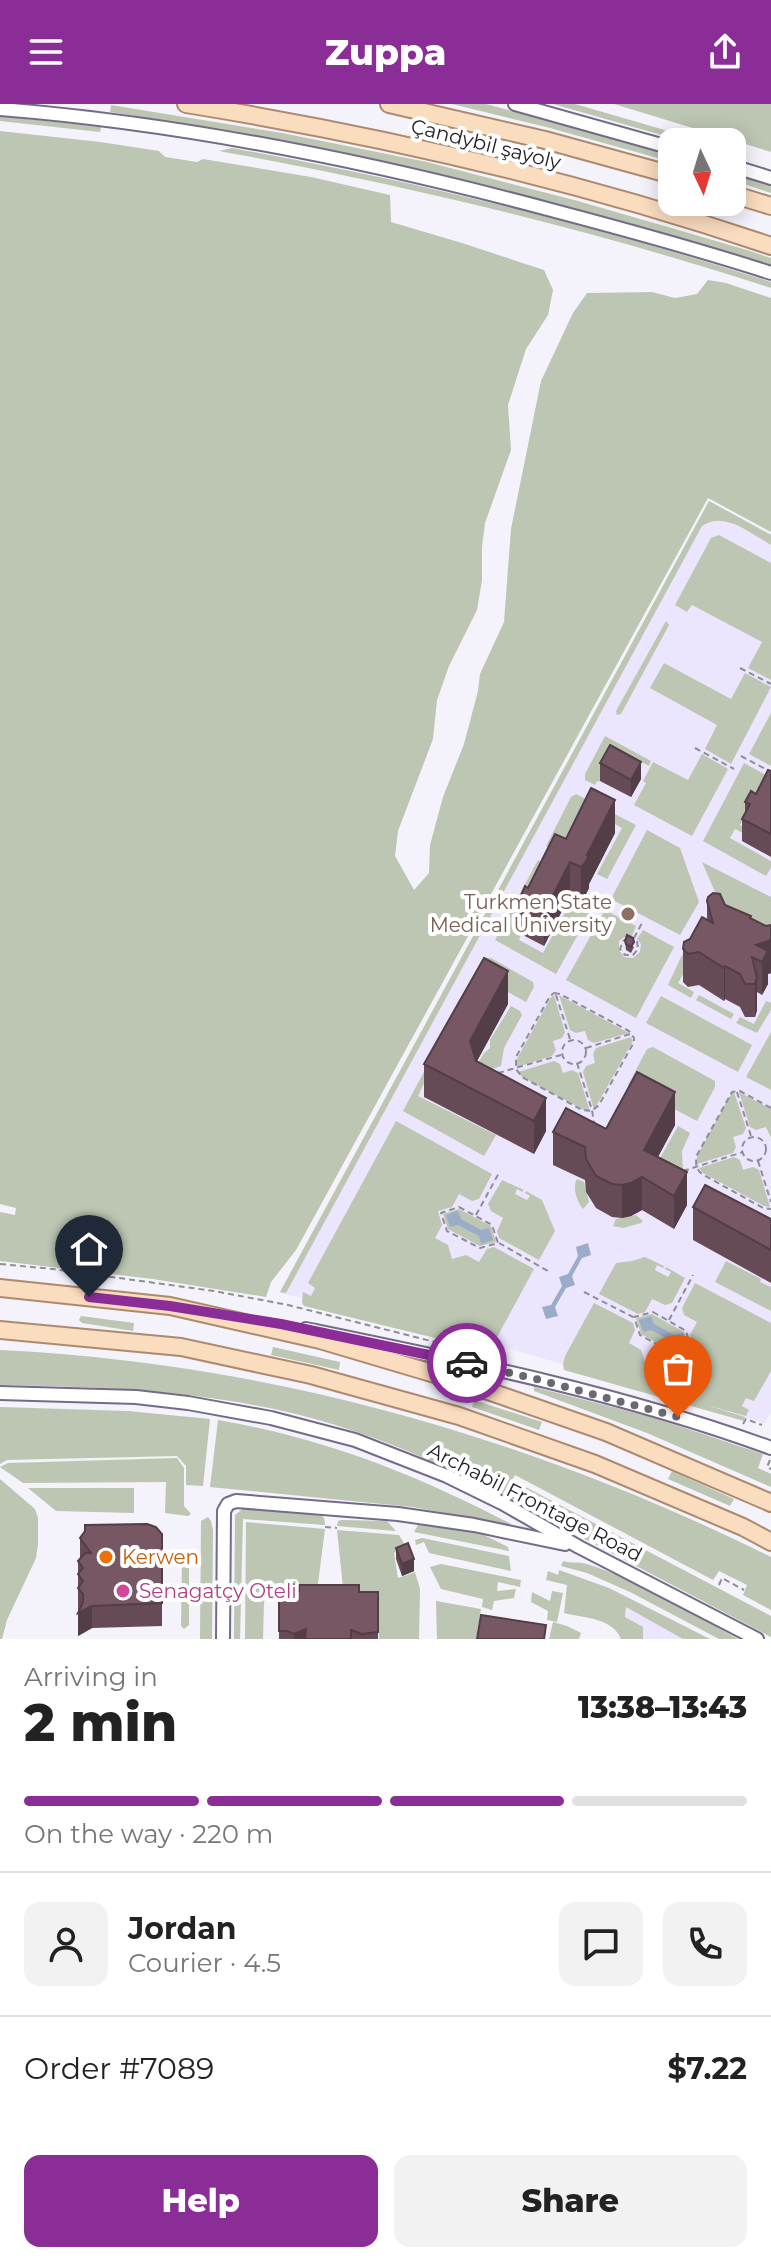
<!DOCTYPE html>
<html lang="en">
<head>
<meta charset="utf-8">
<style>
  body { margin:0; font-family:Montserrat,sans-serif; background:#f2f2f2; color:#222; height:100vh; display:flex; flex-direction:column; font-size:30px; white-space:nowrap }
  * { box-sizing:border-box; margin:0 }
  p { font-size:26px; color:#767676 }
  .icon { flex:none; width:44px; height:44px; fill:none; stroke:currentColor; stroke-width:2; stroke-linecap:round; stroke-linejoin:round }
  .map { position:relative; height:1535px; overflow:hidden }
  .details { display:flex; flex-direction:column; background:#fff; flex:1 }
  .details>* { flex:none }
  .needle { width:52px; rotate:176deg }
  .buttons { position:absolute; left:658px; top:24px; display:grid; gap:16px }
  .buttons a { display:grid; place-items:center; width:88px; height:88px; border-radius:16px; background:#fff; box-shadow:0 4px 20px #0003; font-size:40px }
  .pin { position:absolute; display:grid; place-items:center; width:68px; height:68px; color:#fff; margin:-82px -34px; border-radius:50% 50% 50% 0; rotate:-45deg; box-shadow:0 0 8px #0007 }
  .pin .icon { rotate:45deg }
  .courier { position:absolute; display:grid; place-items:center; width:80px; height:80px; margin:-40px; border:6px solid #8b2d97; border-radius:50%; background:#fff; color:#222; box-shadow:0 2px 10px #0007 }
  .headline em { font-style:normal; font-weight:800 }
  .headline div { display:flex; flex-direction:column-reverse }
  .headline { display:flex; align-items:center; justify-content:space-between; height:136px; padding:0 24px }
  h1 { font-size:52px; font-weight:800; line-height:60px }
  .bar { display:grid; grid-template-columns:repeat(4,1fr); gap:12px 8px; align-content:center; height:96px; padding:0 24px }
  .bar i { height:10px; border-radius:6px; background:#e0e0e0 }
  .bar .selected { background:#8b2d97 }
  .bar p { grid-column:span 4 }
  .line { display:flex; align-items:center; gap:20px; padding:0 24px; border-top:2px solid #e0e0e0 }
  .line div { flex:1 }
  .round { display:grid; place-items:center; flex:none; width:84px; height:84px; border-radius:16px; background:#f2f2f2 }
  .cta { display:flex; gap:16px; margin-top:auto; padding:16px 24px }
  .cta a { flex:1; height:92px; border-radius:16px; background:#8b2d97; color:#fff; font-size:32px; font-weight:800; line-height:92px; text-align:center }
  .cta a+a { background:#f2f2f2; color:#222 }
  header { display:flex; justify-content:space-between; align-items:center; height:104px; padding:0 24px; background:#8b2d97; color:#fff; font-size:36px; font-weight:800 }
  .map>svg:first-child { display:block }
  .built { fill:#ece5fe }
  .green { fill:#bcc6b2 }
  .water { fill:#9bacc9 }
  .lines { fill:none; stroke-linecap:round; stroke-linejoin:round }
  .minor-casing { stroke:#746b8a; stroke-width:16 }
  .major-casing { stroke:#ac8a6f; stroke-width:20 }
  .path { stroke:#8f8d97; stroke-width:2; stroke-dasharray:6 4; stroke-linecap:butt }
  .minor { stroke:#fff; stroke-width:12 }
  .major { stroke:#fadcbf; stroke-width:16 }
  .wall { fill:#664b56 }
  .shaded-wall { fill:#533d46 }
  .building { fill:#775764; stroke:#533d46; stroke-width:2 }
  .done { stroke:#6a6872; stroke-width:8; stroke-dasharray:0 14.4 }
  .route { stroke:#8b2d97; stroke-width:10 }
  .education-dot { fill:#8d6e63; stroke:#fff; stroke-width:3 }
  .food-dot { fill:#e8710a; stroke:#fff; stroke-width:3 }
  .hotel-dot { fill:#d1479c; stroke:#fff; stroke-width:3 }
  .labels { text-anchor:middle; stroke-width:8; stroke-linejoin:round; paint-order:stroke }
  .street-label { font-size:20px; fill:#201d29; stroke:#fff }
  .education-label { font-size:20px; fill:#785e54; stroke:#fff; text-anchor:end }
  .food-label { font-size:20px; fill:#c56008; stroke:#fff; text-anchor:start }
  .hotel-label { font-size:20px; fill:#b23c85; stroke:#fff; text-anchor:start }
</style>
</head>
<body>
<header><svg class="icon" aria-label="menu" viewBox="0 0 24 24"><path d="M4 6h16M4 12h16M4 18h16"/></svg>Zuppa<svg class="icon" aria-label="share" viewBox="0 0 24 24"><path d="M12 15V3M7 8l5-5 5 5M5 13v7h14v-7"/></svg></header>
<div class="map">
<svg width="771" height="1535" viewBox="0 0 771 1535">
  <rect width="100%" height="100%" fill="#f4f2fa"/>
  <!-- built -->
  <g class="built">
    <path d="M709,397L771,430V1308L765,1319L493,1240L280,1189Z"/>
    <path d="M626,1498L692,1535H625Z"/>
  </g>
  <!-- green -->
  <g class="green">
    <path d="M452,0H486L672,50V58L546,23Z"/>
    <path d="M553,0H575L706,38H686Z"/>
    <path d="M614,0H771V48Z"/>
    <path d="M111,1L282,29L427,58L578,97L747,146L771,154V162C555,92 334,42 110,8Z"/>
    <path d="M0,12L101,23L100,28L0,17Z"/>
    <path d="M0,27L100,38L159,47L165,53L197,58L203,55L311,73L390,91L391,118L462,139L544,166L553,186L548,211L526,245L508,301L511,346L485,419L482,443V476L477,506L449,562L437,596L433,635L398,727L395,752L414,786L429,769L430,741L443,693L464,640L478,587L480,570L504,518L511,425L541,277L573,209L587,189L652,188L675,194L697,190L708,176L726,179L771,194V428L708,394L296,1146L271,1178L266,1193L153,1175L0,1157V1108L15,1111L16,1104L0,1100Z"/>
    <path d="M232,44C415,77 595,121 771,178V184C590,125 406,81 219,47Z"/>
    <path d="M732,68L771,80V89L732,76Z"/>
    <path d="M709,397L771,431V441C751,430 724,406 702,422L286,1189L280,1188Z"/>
    <path d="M719,431L771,459V576L748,564L762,538L692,501L687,508L675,501L711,434Z"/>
    <path d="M666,517L669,521L621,610L617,611L616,607Z"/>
    <path d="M664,559L731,595L745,569L771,583L731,660L705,645L717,621L650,584Z"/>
    <path d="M771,609V662L749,650Z"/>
    <path d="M605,632L651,657L649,662L618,645L599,678L597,677L595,681L585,676V670Z"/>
    <path d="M702,650L728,665L692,732L634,701L646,679L643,677L653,658L688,676Z"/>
    <path d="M744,659L771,674L740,721L746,725L743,729L735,725L730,734L771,757V764L766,772L703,737Z"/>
    <path d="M576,690L636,721L607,775L597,770L622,724L600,712L568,755L546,742L571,693Z"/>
    <path d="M647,726L680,744L699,798L680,831L611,795Z"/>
    <path d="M538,756L552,762L516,828L521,831L519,836L543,849L572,796L591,807L556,870L495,836Z"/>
    <path d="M702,758L771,793V825L719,797Z"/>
    <path d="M605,806L636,822L632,832H626L619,837V846L624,853L633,854L640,848L641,840L637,835L643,826L674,843L636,914L566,876Z"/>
    <path d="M682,851L691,856L678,879L694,888L691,894L668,881Z"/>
    <path d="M486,854H491L533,878L534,883L526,898L476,870Z"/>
    <path d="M473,876L418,992L496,1031L484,1052L403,1007Z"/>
    <path d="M554,891L565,928L562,934L553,937L556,946L552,952L517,963V955L551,893Z"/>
    <path d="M559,891L629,929L594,939L588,936L585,927L576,929L570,926Z"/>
    <path d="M699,891L734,910L731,915L696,896Z"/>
    <path d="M661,892L752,941L738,968L646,919Z"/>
    <path d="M766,897L771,899V906L757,929L736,919L740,913L754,920Z"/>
    <path d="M511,902L520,907L522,911L504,944L501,962L490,966L478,959L484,949L490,944V936Z"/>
    <path d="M771,928V986L746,973Z"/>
    <path d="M631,933L633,937L594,1006L583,968L586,962L595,959L593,950L596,944Z"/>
    <path d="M653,943L715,977V983L697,1017L628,981L647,945Z"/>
    <path d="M554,957L560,960L563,969L572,966L578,969L590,1007L584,1006L522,973L518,968Z"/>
    <path d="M734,988L746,1024L743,1030L733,1033L736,1043L733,1049L697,1060V1052L731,990Z"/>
    <path d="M739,988L771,1005V1034L766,1023L756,1026L750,1023Z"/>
    <path d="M396,1017L492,1070L479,1095L472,1097L459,1090L452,1103L438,1107L442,1121L435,1134L448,1141L452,1155L466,1151L479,1158L487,1145L494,1143L534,1165L495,1237L480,1245L304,1202L302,1199L303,1188L311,1192L315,1184L308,1179Z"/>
    <path d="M678,1022L690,1029L682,1047L683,1066L662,1073L653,1067Z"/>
    <path d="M734,1053L740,1056L743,1066L753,1063L759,1066L770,1103L764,1102L703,1069L699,1064Z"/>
    <path d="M577,1075L584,1078L589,1098L583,1105C577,1098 572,1083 577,1075Z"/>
    <path d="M502,1076L524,1086L522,1088L517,1085L515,1090L527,1096L530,1092L525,1089L526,1087L542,1096L555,1127L539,1156L499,1134L497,1127L503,1114L491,1107L488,1100Z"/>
    <path d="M459,1105L491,1122L496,1138L480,1142L448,1125L443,1110Z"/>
    <path d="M636,1111L643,1117L641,1119L623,1124L613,1122L616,1115Z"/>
    <path d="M645,1153L664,1162L663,1164L657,1161L655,1166L668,1173L671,1168L665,1165L666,1163L685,1174L672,1199L665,1201L652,1195L645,1208L638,1210L599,1190L616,1159L632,1157Z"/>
    <path d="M726,1157L761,1175L760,1178L771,1183V1207L715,1178Z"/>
    <path d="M695,1179L771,1219V1267L754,1297L746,1294L742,1302L749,1306L746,1312L703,1300L745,1313L744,1317L564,1266L563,1260L565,1252L594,1199L633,1219L635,1226L629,1239L641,1246L646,1260L660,1256L673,1263L680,1250L694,1245L690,1231L697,1218L684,1211L682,1204Z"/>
    <path d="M652,1210L684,1228L689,1243L673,1248L641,1230L636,1214Z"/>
    <path d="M81,1212L134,1219L133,1227L82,1219L79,1216Z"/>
    <path d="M273,1243L340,1258L339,1266L271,1251Z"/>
    <path d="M0,1246C270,1259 529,1333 771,1453V1506L743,1491L747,1481L719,1467L713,1476L515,1371L503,1391C455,1368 408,1345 357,1328C240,1288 122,1283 0,1281Z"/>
    <path d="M534,1283L652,1313L763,1350L758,1364L771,1370V1383L647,1329L534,1287Z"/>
    <path d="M474,1296L542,1318L539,1326L472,1303Z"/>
    <path d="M0,1303L128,1307L210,1315L203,1382L186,1381V1362L177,1352L7,1356L0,1360Z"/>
    <path d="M218,1316C327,1335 415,1370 513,1421L412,1403L210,1383Z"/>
    <path d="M177,1354L184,1364V1402L191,1410L188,1412L165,1409L166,1378L23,1379L0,1363L8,1359Z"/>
    <path d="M672,1367L734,1395L730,1402L668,1375Z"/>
    <path d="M0,1375L35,1405L38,1414V1440L36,1454L7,1516L2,1535H0Z"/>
    <path d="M516,1378L771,1512V1533L507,1394Z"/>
    <path d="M28,1384H134V1409L56,1407Z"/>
    <path d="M245,1403L319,1409L324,1414L325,1421L243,1415L240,1535H234L235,1411Z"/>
    <path d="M208,1413L211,1417L213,1426L212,1535H200L201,1417Z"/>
    <path d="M341,1416L387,1417L396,1427L337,1422L338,1417Z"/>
    <path d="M246,1418L325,1425L317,1487L313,1491L267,1492L264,1497L263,1535H245Z"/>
    <path d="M424,1420L482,1430L508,1443L509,1447L414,1428L418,1421Z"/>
    <path d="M337,1426L399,1431L407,1444L394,1449L398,1474L415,1468L420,1485L419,1535H379V1509L360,1508L344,1493Z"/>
    <path d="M422,1434L509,1452L511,1467L429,1449L424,1438L416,1441L415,1436Z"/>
    <path d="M186,1455L189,1458V1521L184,1525L181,1522L182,1458Z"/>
    <path d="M563,1457C571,1460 579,1457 587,1460C640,1477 689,1508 738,1535H719L630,1488L587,1469L561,1462Z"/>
    <path d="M441,1460L521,1476L520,1483L498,1478L497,1487L516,1485L514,1494L494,1497L492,1506L482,1503L483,1495L441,1485L430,1463Z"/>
    <path d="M559,1466L609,1484L710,1535H683L626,1503L625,1513L643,1523V1535H621C613,1514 584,1514 564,1509L567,1481L546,1476L548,1467L558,1471Z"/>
    <path d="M552,1487L563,1489L557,1518L547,1516L548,1507L531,1498L532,1488L550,1497Z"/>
    <path d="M436,1497L481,1505L476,1535H437Z"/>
    <path d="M553,1518L567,1522L581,1529L579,1535H549Z"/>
  </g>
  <!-- water -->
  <g class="water">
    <path d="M458,1107L461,1115L481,1126L489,1124L493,1136L481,1140L479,1132L458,1121L450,1123L446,1111Z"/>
    <path d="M588,1139L591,1151L582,1154L572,1172L575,1181L566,1184L555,1203L558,1212L546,1215L542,1203L551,1201L562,1182L559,1173L568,1170L578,1152L576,1143Z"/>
    <path d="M651,1212L654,1220L674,1231L683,1229L686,1241L674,1245L672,1237L651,1226L643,1228L639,1216Z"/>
  </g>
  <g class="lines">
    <!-- minor casing -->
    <g class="minor-casing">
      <g id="minor">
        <path d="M515,0L672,44"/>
        <path d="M0,5C188,20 373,58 555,107C627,126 700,146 771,169"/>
        <path d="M732,62L771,74"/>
        <path d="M306,1225C462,1257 621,1289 771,1344"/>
        <path d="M0,1289L136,1293L188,1299L271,1314L355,1336L447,1372L502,1399L579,1443L757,1535"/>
        <path d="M223,1535L224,1407L228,1400L236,1397L398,1410L474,1421L565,1440"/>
      </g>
    </g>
    <!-- major casing -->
    <g class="major-casing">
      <g id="major">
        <path d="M186,0C384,32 580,77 771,142"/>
        <path d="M389,0L545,36L672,71"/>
        <path d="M732,90L771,102"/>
        <path d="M0,1184L170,1202L320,1236L465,1279L606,1328L771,1399"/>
        <path d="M0,1226L181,1243L311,1271L459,1312L595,1360L743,1423L771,1438"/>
      </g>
    </g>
    <!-- path -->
    <g class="path">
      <path d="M740,564L771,580"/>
      <path d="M695,644L734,665"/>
      <path d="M741,652L771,668"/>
      <path d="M628,834L623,837L620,845L625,851H633L638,845L637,837L634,834"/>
      <path d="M634,834L642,819"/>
      <path d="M554,889L560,890L629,927L634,934V938L599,1001L592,1007L582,1006L522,973L516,965V953L550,892Z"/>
      <path d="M556,891L570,935"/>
      <circle cx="574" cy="948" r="12"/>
      <path d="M586,944L630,930"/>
      <path d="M577,959L592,1006L594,1019"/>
      <path d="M498,969L561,951"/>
      <path d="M737,988L751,1032"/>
      <path d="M771,1004L740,987L732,988L697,1051C695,1059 696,1065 702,1070L763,1104L771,1105"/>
      <circle cx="754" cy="1045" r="12"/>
      <path d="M758,1057L771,1098"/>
      <path d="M683,1067L743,1048"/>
      <path d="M459,1103L492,1121L498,1139L480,1144L447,1127L441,1109Z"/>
      <path d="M476,1111L500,1067"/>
      <path d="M499,1139L548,1167"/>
      <path d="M0,1160L53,1165L214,1187L288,1201L443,1240"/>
      <path d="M584,1188L633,1213"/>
      <path d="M653,1208L686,1227L691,1244L673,1249L640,1231L634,1213Z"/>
      <path d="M669,1216L693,1171"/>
      <path d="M743,1320L746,1315L762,1321"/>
      <path d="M770,1356L767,1363L771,1365"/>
      <path d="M325,1423L337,1424"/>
      <path d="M719,1481L722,1474L744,1486"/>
    </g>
    <!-- minor -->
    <use href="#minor" class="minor"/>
    <!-- major -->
    <use href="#major" class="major"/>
  </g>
  <!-- wall -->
  <g class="wall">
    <path d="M600,659L641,675L631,693L600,677Z"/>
    <path d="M771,667V753L742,737V715L745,710V698L756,690Z"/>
    <path d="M615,729L589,780V784L585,792L581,796L570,791L544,842L519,829V796L566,735Z"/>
    <path d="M707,797L725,801L766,822L771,821V869L768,870V880L762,891L757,888V906L755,913H745L740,903L725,895L724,897L699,881L688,883L683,878V845L707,815Z"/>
    <path d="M625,837L634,843L631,849L626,846Z"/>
    <path d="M508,900L477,957L546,1027L534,1050L424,993V960Z"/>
    <path d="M675,1021L658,1053L687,1101L674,1125L642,1106L631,1112L622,1114L612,1113L596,1104L586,1088L585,1076L553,1061V1028Z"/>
    <path d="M693,1103L771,1115V1179L693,1136Z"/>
    <path d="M80,1434L162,1435V1522L92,1524L78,1532V1457L80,1455Z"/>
    <path d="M396,1444L414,1467L402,1472L396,1455Z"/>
    <path d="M279,1487L378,1488V1535H279Z"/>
  </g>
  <!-- shaded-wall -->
  <g class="shaded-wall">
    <path d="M641,658V675L631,693V676Z"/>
    <path d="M615,696V729L589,780V784L585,792L581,796V763Z"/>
    <path d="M570,758V791L544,842V809Z"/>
    <path d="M771,836V869L768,870V880L762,891V858L756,841Z"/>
    <path d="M725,862V895L724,897V864Z"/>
    <path d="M508,867V900L470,970V937Z"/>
    <path d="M757,873V906L755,913V880Z"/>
    <path d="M675,988V1021L646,1075L644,1046Z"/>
    <path d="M546,994V1027L534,1050V1017Z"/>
    <path d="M687,1068V1101L674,1125V1092Z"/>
    <path d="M642,1073V1106L631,1112L622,1114V1081Z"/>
    <path d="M414,1455V1467L402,1472V1460Z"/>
    <path d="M92,1502V1524L78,1532V1509Z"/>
    <path d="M306,1525V1535H294V1530Z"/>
  </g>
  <!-- building -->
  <g class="building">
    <path d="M610,641L641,658L631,676L600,659Z"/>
    <path d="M768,666L771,667V730L742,715L750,700L745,698L751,687L756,690Z"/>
    <path d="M591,684L615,696L587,751H589L585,759L581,763L570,758L544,809L519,796L525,782L528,784L555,730L566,735Z"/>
    <path d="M713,789L720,790L725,801L751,812L750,814L766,822L771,821V836L756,841L768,847L762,858L752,853L757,873L755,880H745L740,870L725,862L724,864L699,848L688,850L683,845L684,838L690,835L702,813L713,819L707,797L708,793Z"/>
    <path d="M627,831L633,834L634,838L631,843L626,840L625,837Z"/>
    <path d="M484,854L508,867L470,937L476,957L546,994L534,1017L424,960Z"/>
    <path d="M637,968L675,988L644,1046L687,1068L674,1092L642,1073L631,1079L622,1081L612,1080L596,1072L586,1055L585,1043L553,1028L566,1004L606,1025Z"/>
    <path d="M705,1081L771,1115V1146L693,1103Z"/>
    <path d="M147,1420L156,1423L162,1430V1499L92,1502L78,1509L83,1498V1490L78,1484L83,1477L78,1470L83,1464L78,1457L85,1449H91L80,1434L85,1427V1421Z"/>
    <path d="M408,1439L414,1455L402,1460L396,1444Z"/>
    <path d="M299,1481H359V1488H378V1528L362,1530L351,1526V1535H305L306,1525L294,1530L287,1527H279V1487H299Z"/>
    <path d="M481,1511L546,1521L544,1535H477Z"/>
  </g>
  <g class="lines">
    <!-- done -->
    <path class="done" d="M467,1259L536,1275L678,1313"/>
    <!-- route -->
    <path class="route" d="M89,1193L170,1202L281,1220L467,1259"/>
  </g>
  <!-- markers -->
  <circle class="education-dot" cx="628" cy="810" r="8"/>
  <circle class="food-dot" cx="106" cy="1453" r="8"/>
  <circle class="hotel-dot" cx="123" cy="1487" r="8"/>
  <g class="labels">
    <!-- street labels -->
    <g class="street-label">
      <text transform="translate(486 40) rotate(14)" y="7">Çandybil şaýoly</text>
      <text transform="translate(535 1398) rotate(27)" y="7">Archabil Frontage Road</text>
    </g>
    <!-- education labels -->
    <g class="education-label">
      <text x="612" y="805">Turkmen State<tspan x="612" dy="23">Medical University</tspan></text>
    </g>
    <!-- food labels -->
    <g class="food-label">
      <text x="122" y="1460">Kerwen</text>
    </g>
    <!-- hotel labels -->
    <g class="hotel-label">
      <text x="139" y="1494">Senagatçy Oteli</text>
    </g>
  </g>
</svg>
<div class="buttons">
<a><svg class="needle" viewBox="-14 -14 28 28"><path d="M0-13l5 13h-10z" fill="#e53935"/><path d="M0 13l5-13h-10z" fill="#767676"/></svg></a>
</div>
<div class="pin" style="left:678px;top:1313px;background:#ea580c"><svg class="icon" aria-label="bag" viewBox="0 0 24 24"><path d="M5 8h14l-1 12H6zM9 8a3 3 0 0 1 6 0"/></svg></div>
<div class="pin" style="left:89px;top:1193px;background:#1f2937"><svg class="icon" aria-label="home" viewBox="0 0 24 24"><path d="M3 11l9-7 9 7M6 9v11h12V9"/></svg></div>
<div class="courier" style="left:467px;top:1259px"><svg class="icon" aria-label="car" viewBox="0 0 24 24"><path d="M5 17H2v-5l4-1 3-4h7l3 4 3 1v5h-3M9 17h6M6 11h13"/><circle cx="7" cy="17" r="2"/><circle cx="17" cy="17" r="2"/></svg></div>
</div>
<section class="details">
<div class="headline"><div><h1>2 min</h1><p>Arriving in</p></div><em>13:38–13:43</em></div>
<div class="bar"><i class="selected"></i><i class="selected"></i><i class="selected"></i><i></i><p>On the way · 220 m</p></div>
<div class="line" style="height:144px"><a class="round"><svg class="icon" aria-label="person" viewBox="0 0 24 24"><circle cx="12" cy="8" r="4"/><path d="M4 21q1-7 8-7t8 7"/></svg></a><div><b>Jordan</b><p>Courier · 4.5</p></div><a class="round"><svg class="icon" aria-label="chat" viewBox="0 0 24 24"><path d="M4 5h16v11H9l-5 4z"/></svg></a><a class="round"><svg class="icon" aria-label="phone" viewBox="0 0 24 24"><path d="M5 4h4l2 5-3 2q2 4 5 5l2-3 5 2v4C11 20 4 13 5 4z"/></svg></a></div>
<div class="line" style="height:104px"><div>Order #7089</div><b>$7.22</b></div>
<div class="cta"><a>Help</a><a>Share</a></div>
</section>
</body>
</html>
